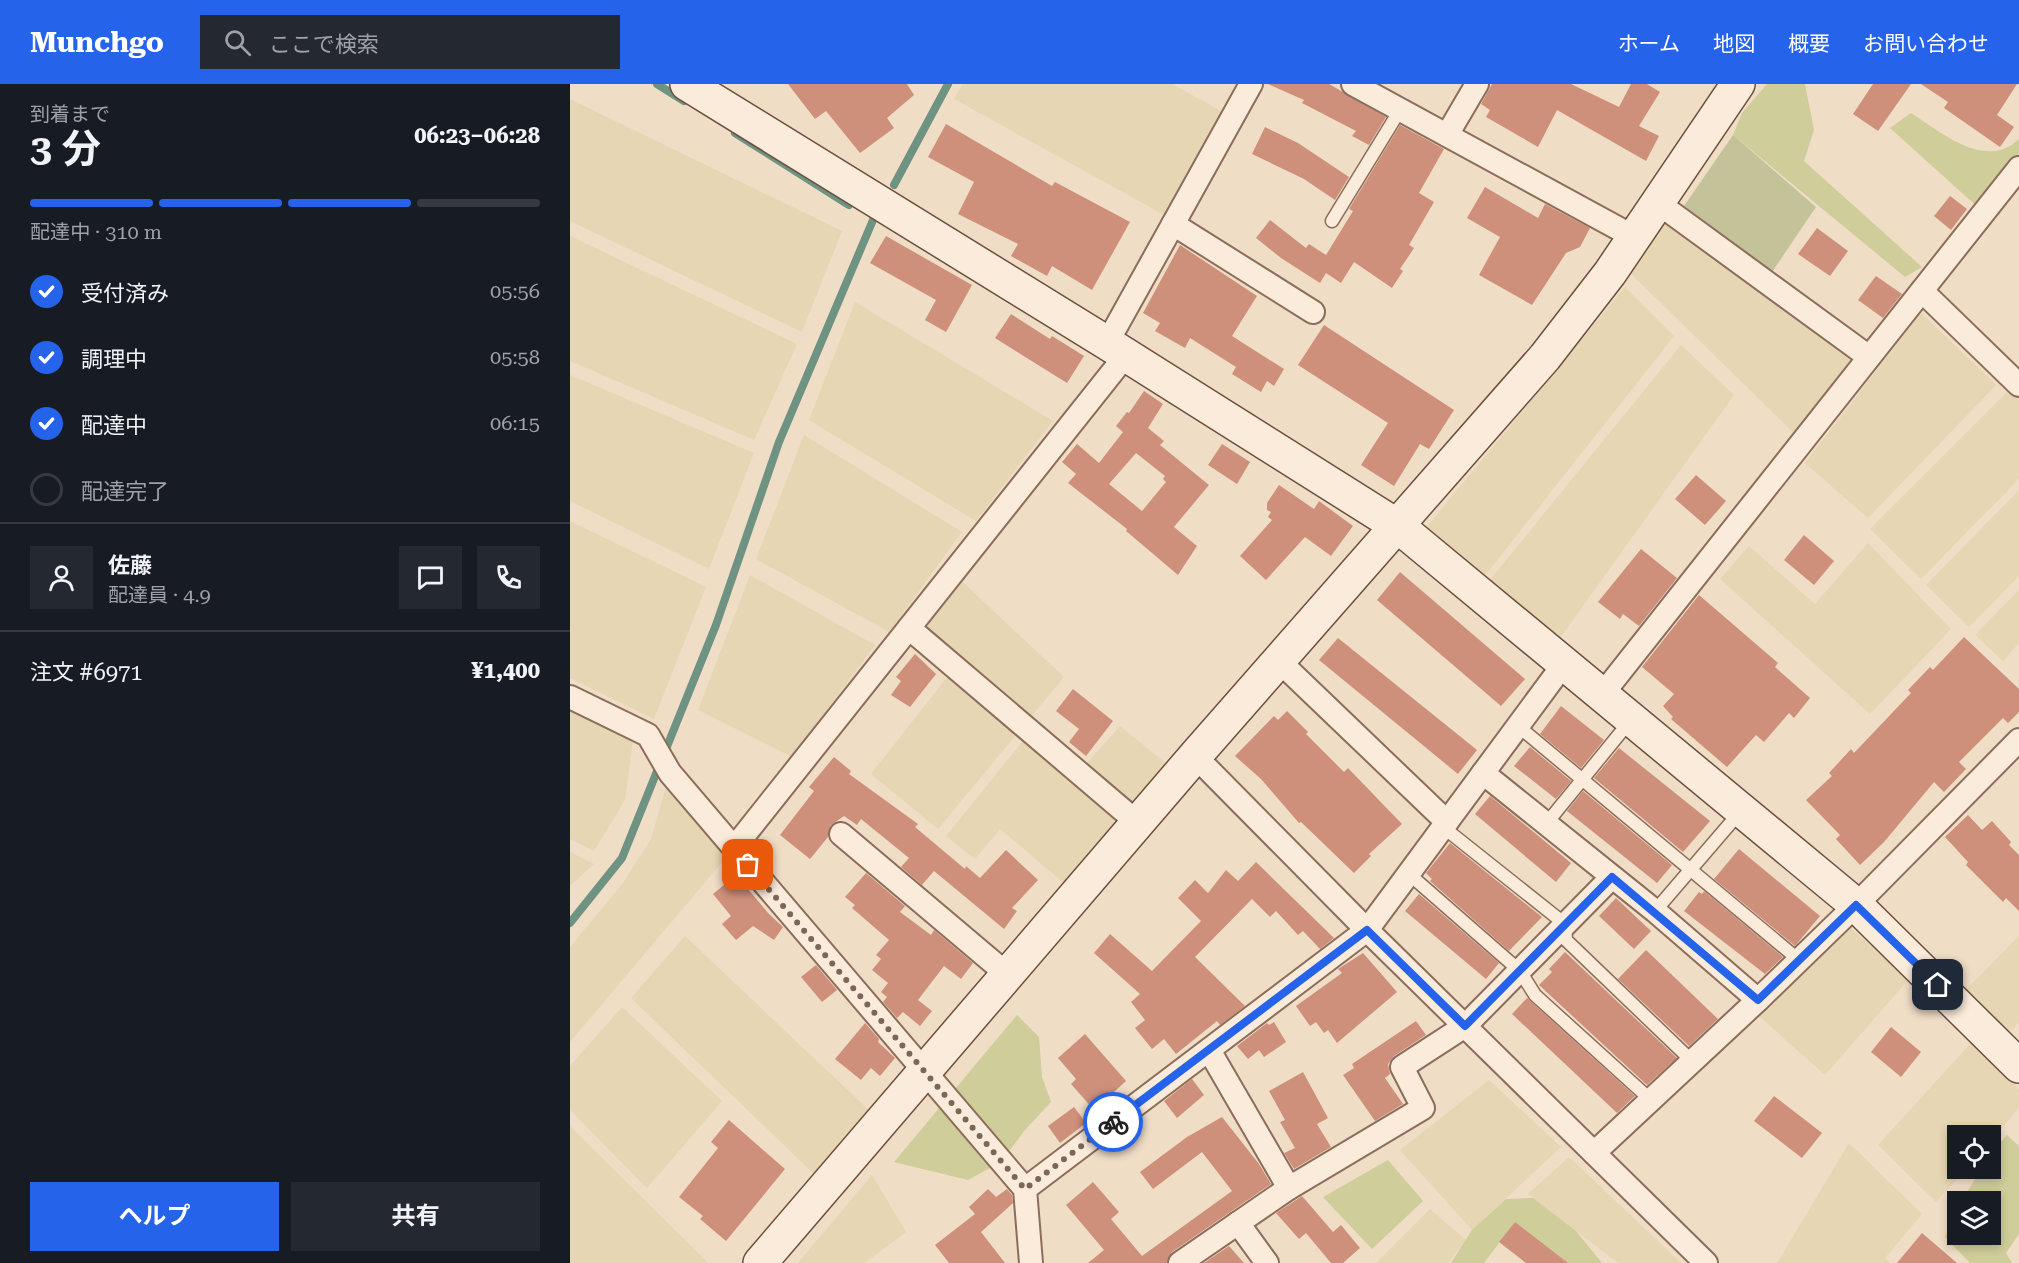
<!DOCTYPE html>
<html lang="ja">
<head>
<meta charset="utf-8">
<style>
  body { margin:0; font-family:"Roboto Serif","Noto Sans JP",serif; background:#242831; color:#f1f3f6; height:100vh; display:flex; flex-direction:column; font-size:22px; white-space:nowrap }
  * { box-sizing:border-box; margin:0 }
  p { font-size:20px; color:#9ea1a6 }
  .icon { flex:none; width:33px; height:33px; fill:none; stroke:currentColor; stroke-width:2; stroke-linecap:round; stroke-linejoin:round }
  .map { position:relative; flex:1; overflow:hidden }
  .panel { display:flex; flex-direction:column; background:#171b24; width:570px }
  .panel>* { flex:none }
  .fabs { position:absolute; left:1377px; top:1041px; display:grid; gap:12px }
  .fabs a { display:grid; place-items:center; width:54px; height:54px; border-radius:0px; background:#171b24; box-shadow:0 3px 9px #0003; font-size:30px }
  .pin { position:absolute; display:grid; place-items:center; width:51px; height:51px; color:#fff; margin:-26px; border-radius:12px; box-shadow:0 3px 9px #0006 }
  .courier { position:absolute; display:grid; place-items:center; width:60px; height:60px; margin:-30px; border:4px solid #2563eb; border-radius:50%; background:#fff; color:#222; box-shadow:0 2px 8px #0007 }
  .head em { font-style:normal; font-weight:700 }
  .head div { display:flex; flex-direction:column-reverse }
  .head { display:flex; align-items:center; justify-content:space-between; height:102px; padding:0 30px }
  h1 { font-size:39px; font-weight:700; line-height:45px }
  .bar { display:grid; grid-template-columns:repeat(4,1fr); gap:9px 6px; align-content:center; height:72px; padding:0 30px }
  .bar i { height:8px; border-radius:4px; background:#363941 }
  .bar .on { background:#2563eb }
  .bar p { grid-column:span 4 }
  .line { display:flex; align-items:center; gap:15px; padding:0 30px; border-top:2px solid #363941 }
  .line div { flex:1 }
  .round { display:grid; place-items:center; flex:none; width:63px; height:63px; border-radius:0px; background:#242831 }
  ol { padding:0 30px; list-style:none }
  li { display:flex; align-items:center; gap:18px; height:66px }
  li p { margin-inline-start:auto }
  li .icon { padding:6px; border-radius:50%; background:#2563eb; color:#fff; stroke-width:4 }
  li:last-child { color:#9ea1a6 }
  li i { width:33px; height:33px; border:3px solid #363941; border-radius:50% }
  .action { display:flex; gap:12px; margin-top:auto; padding:12px 30px }
  .action a { flex:1; height:69px; border-radius:0px; background:#2563eb; color:#fff; font-size:24px; font-weight:700; line-height:69px; text-align:center }
  .action a+a { background:#242831; color:#f1f3f6 }
  header { display:flex; align-items:center; gap:36px; box-sizing:border-box; height:84px; padding:0 30px; background:#2563eb; color:#fff }
  header strong { font-size:28px }
  nav { display:flex; gap:33px; margin-inline-start:auto; font-size:21px }
  .search { width:420px; height:54px; background:#242831; display:flex; align-items:center; gap:15px; box-sizing:border-box; padding:0 21px; border-radius:0px; color:#9ea1a6; font-size:22px }
  main { display:flex; flex:1; min-height:0 }
  .map>svg:first-child { display:block }
  .farmland { fill:#e6d6b3 }
  .green { fill:#cfcd99 }
  .cemetery { fill:#c4c298 }
  .lines { fill:none; stroke-linecap:round; stroke-linejoin:round }
  .stream { stroke:#6e9383; stroke-width:8 }
  .building { fill:#cf907b; fill-rule:evenodd }
  .lane-casing { stroke:#8c6d5b; stroke-width:15 }
  .street-casing { stroke:#8c6d5b; stroke-width:26 }
  .secondary-casing { stroke:#6e4e3e; stroke-width:36 }
  .lane { stroke:#faebda; stroke-width:12 }
  .street { stroke:#faebda; stroke-width:22 }
  .secondary { stroke:#faebda; stroke-width:33 }
  .done { stroke:#7b6759; stroke-width:6; stroke-dasharray:0 10.8 }
  .route { stroke:#2563eb; stroke-width:8 }
</style>
</head>
<body>
<header>
<strong>Munchgo</strong>
<div class="search"><svg class="icon" aria-label="search" viewBox="0 0 24 24"><circle cx="10" cy="10" r="6"/><path d="M15 15l6 6"/></svg>ここで検索</div>
<nav><a>ホーム</a><a>地図</a><a>概要</a><a>お問い合わせ</a></nav>
</header>
<main>
<section class="panel">
<div class="head"><div><h1>3 分</h1><p>到着まで</p></div><em>06:23–06:28</em></div>
<div class="bar"><i class="on"></i><i class="on"></i><i class="on"></i><i></i><p>配達中 · 310 m</p></div>
<ol>
<li><svg class="icon" aria-label="check" viewBox="0 0 24 24"><path d="M5 12l5 5 9-10"/></svg>受付済み<p>05:56</p></li>
<li><svg class="icon" aria-label="check" viewBox="0 0 24 24"><path d="M5 12l5 5 9-10"/></svg>調理中<p>05:58</p></li>
<li><svg class="icon" aria-label="check" viewBox="0 0 24 24"><path d="M5 12l5 5 9-10"/></svg>配達中<p>06:15</p></li>
<li><i></i>配達完了</li>
</ol>
<div class="line" style="height:108px"><a class="round"><svg class="icon" aria-label="person" viewBox="0 0 24 24"><circle cx="12" cy="8" r="4"/><path d="M4 21q1-7 8-7t8 7"/></svg></a><div><b>佐藤</b><p>配達員 · 4.9</p></div><a class="round"><svg class="icon" aria-label="chat" viewBox="0 0 24 24"><path d="M4 5h16v11H9l-5 4z"/></svg></a><a class="round"><svg class="icon" aria-label="phone" viewBox="0 0 24 24"><path d="M5 4h4l2 5-3 2q2 4 5 5l2-3 5 2v4C11 20 4 13 5 4z"/></svg></a></div>
<div class="line" style="height:78px"><div>注文 #6971</div><b>¥1,400</b></div>
<div class="action"><a>ヘルプ</a><a>共有</a></div>
</section>
<div class="map">
<svg width="1449" height="1179" viewBox="0 0 1449 1179">
  <rect width="100%" height="100%" fill="#f0ddc6"/>
  <!-- farmland -->
  <g class="farmland">
    <path d="M393,0H602L664,34L607,138L384,15Z"/>
    <path d="M0,15L272,147L232,248L0,137Z"/>
    <path d="M1088,119L1292,268L1233,358L1048,177Z"/>
    <path d="M0,152L227,260L184,356L0,277Z"/>
    <path d="M1055,203L1104,252L914,493L854,446Z"/>
    <path d="M285,218L483,337L406,437L239,336Z"/>
    <path d="M1351,229L1426,301L1298,434L1235,379Z"/>
    <path d="M1111,261L1164,311L990,554L920,496Z"/>
    <path d="M0,291L184,369L139,485L0,417Z"/>
    <path d="M1449,296V395L1351,495L1300,445Z"/>
    <path d="M234,351L392,448L319,548L186,475Z"/>
    <path d="M1449,406V492L1399,543L1356,501Z"/>
    <path d="M0,437L136,503L84,635L0,594Z"/>
    <path d="M1298,459L1381,545L1300,630L1150,495L1179,462L1245,520Z"/>
    <path d="M383,489L494,593L368,745L301,690L385,583L339,544Z"/>
    <path d="M180,491L305,561L222,673L128,626Z"/>
    <path d="M1449,506V559L1433,577L1405,551Z"/>
    <path d="M0,626L63,656L55,716L24,767L0,755Z"/>
    <path d="M550,642L609,690L507,810L430,745L405,775L376,752L461,647L509,688Z"/>
    <path d="M100,689L164,764L0,958V863L53,799L81,755Z"/>
    <path d="M0,768L24,780L0,802Z"/>
    <path d="M1275,839L1339,895L1255,991L1180,924Z"/>
    <path d="M115,852L303,1030L247,1093L61,914Z"/>
    <path d="M1449,852V938L1427,960L1385,917Z"/>
    <path d="M52,923L152,1017L77,1104L0,1026V982Z"/>
    <path d="M1402,958L1449,1005V1024L1421,1056L1420,1052H1388V1084L1396,1085L1366,1118L1308,1061Z"/>
    <path d="M919,996L991,1063L902,1146L830,1066Z"/>
    <path d="M0,1042L138,1179H0Z"/>
    <path d="M1279,1059L1352,1130L1315,1174L1320,1179H1207Z"/>
    <path d="M999,1073L1111,1179H1048L958,1110Z"/>
    <path d="M302,1091L336,1148L295,1179H228Z"/>
    <path d="M860,1125L896,1156L878,1179H806Z"/>
  </g>
  <!-- green -->
  <g class="green">
    <path d="M1197,0H1235L1244,46L1234,77L1352,183L1335,193L1163,51L1172,29Z"/>
    <path d="M1341,29C1372,49 1416,87 1449,55V88L1422,136L1320,44Z"/>
    <path d="M447,931L469,953L472,993L481,1018L455,1046L431,1078L398,1096L324,1078Z"/>
    <path d="M1437,1051L1449,1062V1150L1436,1169L1442,1179H1400L1375,1153L1387,1127L1388,1150H1420V1118L1392,1117L1411,1085L1420,1084L1421,1069Z"/>
    <path d="M818,1076L853,1117L802,1165L753,1113Z"/>
    <path d="M963,1114L1006,1147L1032,1179H996L945,1138L914,1179H881L902,1146L936,1115Z"/>
  </g>
  <!-- cemetery -->
  <path class="cemetery" d="M1163,51L1246,123L1202,188L1114,122Z"/>
  <g class="lines">
    <!-- stream -->
    <g class="stream">
      <path d="M87,0L114,17"/>
      <path d="M165,49L279,121"/>
      <path d="M324,101L378,0"/>
      <path d="M0,839L52,774L146,541L209,358L303,136"/>
    </g>
  </g>
  <!-- building -->
  <g class="building">
    <path d="M218,0H337L344,11L317,34L324,44L290,69L256,27L245,35Z"/>
    <path d="M698,0H759L816,33L799,61L782,52L786,47L732,19L734,16Z"/>
    <path d="M922,0H1001L1049,23L1061,0H1077L1090,8L1069,42L1089,52L1076,77L987,26L968,63L916,33L920,26L911,20Z"/>
    <path d="M1303,0H1341L1308,47L1283,30Z"/>
    <path d="M1351,0H1447L1427,31L1444,43L1430,63L1374,24L1378,18Z"/>
    <path d="M376,40L482,102L485,98L560,138L522,206L482,182L477,192L441,172L448,160L388,130L404,98L358,73Z"/>
    <path d="M830,41L874,65L849,109L864,118L839,161L844,164L830,185L833,187L822,204L784,178L771,199L756,189L750,199L711,174L686,154L700,136L736,164L739,160L756,171L783,127L779,125Z"/>
    <path d="M695,43L728,59L779,93L765,116L734,95L682,70Z"/>
    <path d="M915,103L968,134L975,120L1020,144L1010,163L996,169L962,221L909,191L930,153L897,134Z"/>
    <path d="M1380,112L1397,125L1381,146L1364,132Z"/>
    <path d="M1247,144L1278,167L1260,192L1228,170Z"/>
    <path d="M316,152L402,201L376,248L355,236L366,216L300,179Z"/>
    <path d="M610,161L687,212L662,252L714,285L704,302L697,297L691,308L662,290L666,283L620,254L615,264L585,247L590,239L573,229Z"/>
    <path d="M1306,192L1332,210L1313,234L1288,216Z"/>
    <path d="M441,230L480,255L482,252L514,272L497,299L425,254Z"/>
    <path d="M754,241L884,326L859,365L850,360L824,402L791,381L818,339L728,281Z"/>
    <path d="M574,307L593,320L578,344L594,357L590,361L639,401L604,443L627,462L608,491L556,447L557,445L498,399L506,390L492,378L507,360L529,379L553,348L546,342L557,328L559,329ZM566,369L595,392L593,395L596,398L572,427L539,400Z"/>
    <path d="M652,360L680,378L667,400L638,381Z"/>
    <path d="M1126,391L1156,417L1135,441L1105,415Z"/>
    <path d="M709,401L744,425L749,417L783,442L761,472L735,453L696,496L670,472L702,436L698,433L701,428L697,426V419Z"/>
    <path d="M1234,451L1264,477L1244,501L1214,476Z"/>
    <path d="M1071,465L1107,494L1069,542L1053,530L1050,535L1028,518Z"/>
    <path d="M830,488L955,595L931,622L807,516Z"/>
    <path d="M1129,511L1208,579L1205,583L1240,614L1224,634L1219,629L1194,658L1186,651L1157,683L1101,635L1103,633L1093,622L1104,610L1072,583Z"/>
    <path d="M1394,553L1449,605V628L1438,639L1433,634L1389,678L1396,685L1374,708L1364,698L1314,758L1290,781L1266,755L1270,751L1236,716L1262,692L1259,689L1281,665L1284,669L1341,609L1338,606L1360,583L1363,586Z"/>
    <path d="M768,554L907,666L888,690L749,576Z"/>
    <path d="M345,570L366,590L340,623L321,611L331,597L326,593Z"/>
    <path d="M503,605L543,637L516,672L499,658L509,645L486,627Z"/>
    <path d="M991,622L1034,656L1011,684L970,650Z"/>
    <path d="M717,627L738,648L736,650L774,688L778,684L832,740L799,770L801,772L784,789L731,738L729,739L691,695L665,672L704,632L708,636Z"/>
    <path d="M960,663L1001,697L986,715L944,682Z"/>
    <path d="M1049,664L1140,737L1113,768L1024,694Z"/>
    <path d="M264,673L281,687L279,690L348,740L345,743L395,785L396,782L410,794L436,766L468,796L442,824L447,827L434,845L364,787L352,801L331,783L339,774L291,735L287,741L274,732L261,741L258,753L240,775L210,751L244,707L239,703Z"/>
    <path d="M1013,707L1102,781L1087,799L997,727Z"/>
    <path d="M920,712L1001,779L986,798L905,730Z"/>
    <path d="M1398,731L1412,746L1422,737L1441,758L1439,761L1449,771V827L1436,814L1433,818L1396,781L1398,778L1375,753Z"/>
    <path d="M880,759L972,833L939,867L860,797L862,795L856,789Z"/>
    <path d="M1169,765L1250,832L1225,862L1144,795Z"/>
    <path d="M686,778L764,854L750,865L733,847L728,851L706,827L700,833L682,815L625,873L675,922L650,941L647,937L606,970L594,955L582,965L565,944L575,936L561,918L570,910L524,869L540,850L582,887L631,837L608,814L625,796L638,809L656,786L668,797Z"/>
    <path d="M296,789L335,822L330,828L361,851L364,846L403,879L391,895L374,882L348,916L362,927L350,942L333,928L327,934L313,918L317,913L311,908L318,899L302,886L311,875L306,871L319,856L282,824L285,821L275,813Z"/>
    <path d="M166,791L199,830L213,843L204,856L183,842L166,856L152,840L161,832L143,810Z"/>
    <path d="M1134,807L1213,873L1195,890L1114,827L1129,808L1132,810Z"/>
    <path d="M849,810L929,879L916,895L835,827Z"/>
    <path d="M1046,814L1081,847L1064,865L1029,832Z"/>
    <path d="M1076,866L1148,935L1119,962L1048,895Z"/>
    <path d="M995,868L1107,974L1077,1001L969,901L982,888L979,885Z"/>
    <path d="M793,869L827,908L767,959L758,946L754,949L746,938L740,942L726,922L772,889L768,885Z"/>
    <path d="M246,881L267,906L252,918L231,893Z"/>
    <path d="M957,914L1065,1012L1047,1029L942,930Z"/>
    <path d="M846,937L856,951L824,972L818,980L820,990L815,994L833,1020L805,1037L773,991L784,984L782,980Z"/>
    <path d="M704,938L716,958L694,973L689,966L678,975L667,962L697,939L699,941Z"/>
    <path d="M295,939L309,955L308,958L325,974L310,992L301,984L291,996L265,975Z"/>
    <path d="M1321,943L1351,968L1331,993L1301,968Z"/>
    <path d="M515,950L556,997L524,1026L501,1000L506,995L488,974Z"/>
    <path d="M733,988L758,1034L747,1040L761,1063L724,1085L714,1069L725,1064L710,1038L715,1036L699,1007Z"/>
    <path d="M622,995L634,1011L607,1034L594,1017Z"/>
    <path d="M1204,1012L1252,1049L1232,1074L1184,1037Z"/>
    <path d="M504,1023L516,1039L490,1059L478,1042Z"/>
    <path d="M652,1033L689,1080L701,1100L602,1168L597,1179H518L534,1166L496,1121L523,1098L549,1128L541,1135L572,1172L662,1107L632,1068L583,1105L570,1088L617,1053Z"/>
    <path d="M159,1036L215,1085L156,1157L130,1135L133,1132L109,1113L148,1064L141,1058Z"/>
    <path d="M418,1105L426,1113L437,1105L442,1111L443,1119L411,1148L435,1179H379L365,1161L405,1130L399,1123Z"/>
    <path d="M732,1112L763,1148L771,1141L790,1164L773,1179H761L736,1149L729,1155L706,1129Z"/>
    <path d="M945,1138L998,1179H956L929,1158Z"/>
    <path d="M1352,1149L1387,1179H1327Z"/>
    <path d="M659,1162L674,1179H634Z"/>
  </g>
  <g class="lines">
    <!-- lane casing -->
    <g class="lane-casing">
      <g id="lane">
        <path d="M762,137L830,26"/>
        <path d="M948,642L1229,876"/>
        <path d="M976,740L1060,637"/>
        <path d="M873,743L995,840L996,856L1122,977"/>
        <path d="M839,790L950,887L965,911L1081,1016"/>
        <path d="M1085,827L1170,728"/>
      </g>
    </g>
    <!-- street casing -->
    <g class="street-casing">
      <g id="street">
        <path d="M783,0L1064,153"/>
        <path d="M877,51L907,0"/>
        <path d="M1088,119L1299,273"/>
        <path d="M603,140L743,228"/>
        <path d="M1352,207L1449,301"/>
        <path d="M537,259L681,0"/>
        <path d="M339,544L568,739"/>
        <path d="M709,577L877,738"/>
        <path d="M1031,612L1449,84"/>
        <path d="M0,613L78,651L100,689L455,1105L461,1179"/>
        <path d="M625,672L797,846L1136,1179"/>
        <path d="M913,689L1085,827L1188,916L1024,1069"/>
        <path d="M271,750L438,891"/>
        <path d="M164,764L556,271"/>
        <path d="M1188,916L1286,821L1449,656"/>
        <path d="M639,966L719,1104"/>
        <path d="M455,1105L797,846L993,581"/>
        <path d="M668,1139L697,1179"/>
        <path d="M610,1179L719,1104L853,1024L832,983L895,942L1042,793"/>
      </g>
    </g>
    <!-- secondary casing -->
    <g class="secondary-casing">
      <g id="secondary">
        <path d="M117,0L537,259L829,443L1286,821L1449,982"/>
        <path d="M190,1179L625,672L975,273L1040,189L1168,0"/>
      </g>
    </g>
    <!-- lane -->
    <use href="#lane" class="lane"/>
    <!-- street -->
    <use href="#street" class="street"/>
    <!-- secondary -->
    <use href="#secondary" class="secondary"/>
  </g>
  <g class="lines">
    <!-- done -->
    <path class="done" d="M178,781L455,1105L543,1038"/>
    <!-- route -->
    <path class="route" d="M543,1038L797,846L895,942L1042,793L1188,916L1286,821L1368,901"/>
  </g>
</svg>
<div class="fabs">
<a><svg class="icon" aria-label="locate" viewBox="0 0 24 24"><circle cx="12" cy="12" r="6"/><path d="M12 2v4M12 18v4M2 12h4M18 12h4"/></svg></a>
<a><svg class="icon" aria-label="layers" viewBox="0 0 24 24"><path d="M12 4l9 5-9 5-9-5zM3 14l9 5 9-5"/></svg></a>
</div>
<div class="pin" style="left:178px;top:781px;background:#ea580c"><svg class="icon" aria-label="bag" viewBox="0 0 24 24"><path d="M5 8h14l-1 12H6zM9 8a3 3 0 0 1 6 0"/></svg></div>
<div class="pin" style="left:1368px;top:901px;background:#1f2937"><svg class="icon" aria-label="home" viewBox="0 0 24 24"><path d="M3 11l9-7 9 7M6 9v11h12V9"/></svg></div>
<div class="courier" style="left:543px;top:1038px"><svg class="icon" aria-label="bike" viewBox="0 0 24 24"><circle cx="6" cy="16" r="4"/><circle cx="18" cy="16" r="4"/><path d="M6 16l4-8h5l3 8M10 8l3 8H6M13 5h3"/></svg></div>
</div>
</main>
</body>
</html>
